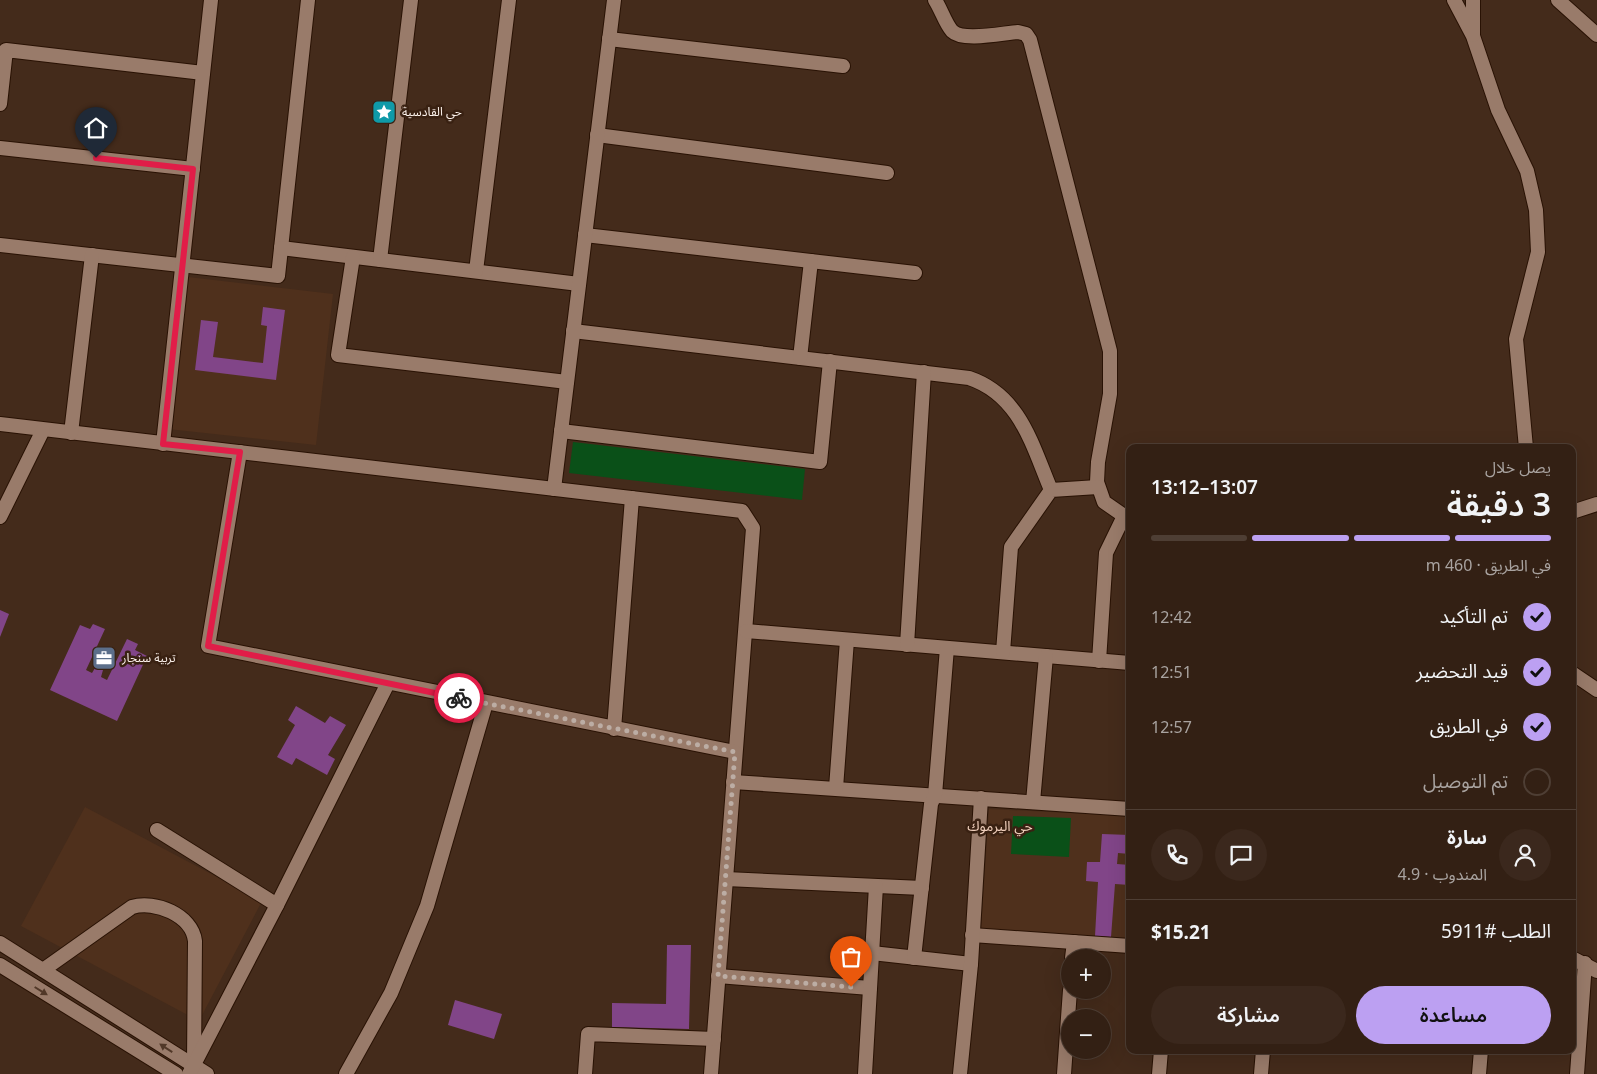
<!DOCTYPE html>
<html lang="ar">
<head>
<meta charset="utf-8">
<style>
  body { margin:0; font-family:"Noto Sans","Noto Sans Arabic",sans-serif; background:#3b281d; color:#f1f3f6; direction:rtl; height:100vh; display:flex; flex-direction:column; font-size:19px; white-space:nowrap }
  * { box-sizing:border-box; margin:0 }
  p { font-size:16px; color:#a9a3a0 }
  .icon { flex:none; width:28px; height:28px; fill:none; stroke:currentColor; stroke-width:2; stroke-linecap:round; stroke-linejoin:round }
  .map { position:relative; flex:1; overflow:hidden; direction:ltr }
  .details { position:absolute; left:1126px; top:444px; width:450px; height:610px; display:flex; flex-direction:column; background:#332014; border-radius:10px; box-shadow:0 5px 20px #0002,0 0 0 1px #4e3e34; direction:rtl }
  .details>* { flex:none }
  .tools { position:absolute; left:1061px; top:949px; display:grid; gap:10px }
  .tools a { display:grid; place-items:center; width:50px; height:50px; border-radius:50%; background:#332014; box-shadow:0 5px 20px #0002,0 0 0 1px #4e3e34; font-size:25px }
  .pin { position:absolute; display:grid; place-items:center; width:42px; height:42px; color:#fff; margin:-51px -21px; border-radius:50% 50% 50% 0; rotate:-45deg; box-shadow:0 0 5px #0007 }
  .pin .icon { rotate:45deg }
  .courier { position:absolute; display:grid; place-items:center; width:50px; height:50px; margin:-25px; border:4px solid #e11d48; border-radius:50%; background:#fff; color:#222; box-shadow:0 1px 6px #0007 }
  .summary em { font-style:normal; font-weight:600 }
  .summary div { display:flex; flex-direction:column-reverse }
  .summary { display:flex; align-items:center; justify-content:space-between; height:85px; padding:0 25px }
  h1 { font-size:32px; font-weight:600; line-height:38px }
  .bar { display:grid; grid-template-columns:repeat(4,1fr); gap:8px 5px; align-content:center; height:60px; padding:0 25px }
  .bar i { height:6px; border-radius:4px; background:#4e3e34 }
  .bar .active { background:#bca0f2 }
  .bar p { grid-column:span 4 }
  .line { display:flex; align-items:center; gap:12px; padding:0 25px; border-top:1px solid #4e3e34 }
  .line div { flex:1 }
  .round { display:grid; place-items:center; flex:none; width:52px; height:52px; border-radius:26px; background:#3b281d }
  ol { padding:0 25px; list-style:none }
  li { display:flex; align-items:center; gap:15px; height:55px }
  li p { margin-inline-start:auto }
  li .icon { padding:5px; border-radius:50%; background:#bca0f2; color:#111; stroke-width:4 }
  li:last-child { color:#a9a3a0 }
  li i { width:28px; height:28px; border:2px solid #4e3e34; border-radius:50% }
  .cta { display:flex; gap:10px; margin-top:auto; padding:10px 25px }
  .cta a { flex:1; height:58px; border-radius:30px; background:#bca0f2; color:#111; font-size:20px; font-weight:600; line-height:58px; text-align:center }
  .cta a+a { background:#3b281d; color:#f1f3f6 }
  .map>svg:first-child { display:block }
  .built { fill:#4f301c }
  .green { fill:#0a5018 }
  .building { fill:#814588 }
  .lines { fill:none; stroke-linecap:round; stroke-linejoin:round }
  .minor-casing { stroke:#291204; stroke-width:16 }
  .minor { stroke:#997b6a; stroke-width:14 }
  .oneway { fill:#513828 }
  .done { stroke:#bcada4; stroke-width:5; stroke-dasharray:0 9 }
  .route { stroke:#e11d48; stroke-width:6 }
  .labels { text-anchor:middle; stroke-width:5; stroke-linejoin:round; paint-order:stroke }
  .poi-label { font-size:12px; fill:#fdf3ed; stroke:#392112; text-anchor:start }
  .neighbourhood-label { font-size:14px; fill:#efcebb; stroke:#392112 }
</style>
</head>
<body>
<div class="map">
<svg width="1597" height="1074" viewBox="0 0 1597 1074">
  <rect width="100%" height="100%" fill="#442b1b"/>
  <!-- built -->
  <g class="built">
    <path d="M188,277L333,294L316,445L168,429Z"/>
    <path d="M85,807L262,901L199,1021L21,926Z"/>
    <path d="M989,809L1130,816V939L981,929Z"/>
  </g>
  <!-- green -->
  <g class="green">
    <path d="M573,442L805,469L802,500L569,473Z"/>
    <path d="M1013,816L1071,818L1069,857L1011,854Z"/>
  </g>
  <!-- building -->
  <g class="building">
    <path d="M263,307L285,310L276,380L195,370L201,320L218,322L213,357L263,363L267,326L261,325Z"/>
    <path d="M0,610L9,614L0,637Z"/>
    <path d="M93,624L105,629L86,670L92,673L95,668L100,667L103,670L101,677L107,680L127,639L138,644L135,650L147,656L117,721L50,690L80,625L90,629Z"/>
    <path d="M296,706L325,723L330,716L346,725L328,755L335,759L327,775L296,758L292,765L277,757L295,725L288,720Z"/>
    <path d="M1102,834L1130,835V854L1118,853L1117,864L1130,865V885L1115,884L1111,937L1095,936L1098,882L1086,881L1087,862H1100Z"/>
    <path d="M667,945H691L689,1029L612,1027V1003L666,1004Z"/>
    <path d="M455,1000L502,1014L494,1039L448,1025Z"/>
  </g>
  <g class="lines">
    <!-- minor casing -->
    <g class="minor-casing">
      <g id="minor">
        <path d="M935,0C941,9 945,23 952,31C963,42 1003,33 1018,32L1026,34L1030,40L1110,351V394L1098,462L1097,482L1104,502L1130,520"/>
        <path d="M1454,0L1473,36L1498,110L1527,171L1536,210L1538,252L1516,339L1526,448"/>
        <path d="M1473,0V35"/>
        <path d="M1558,0L1597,35"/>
        <path d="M609,39L843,66"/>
        <path d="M0,104L6,50L203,73"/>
        <path d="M597,135L887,173"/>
        <path d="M0,148L193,169"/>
        <path d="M585,235L915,273"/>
        <path d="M0,245L278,276L308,0"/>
        <path d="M281,248L579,284"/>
        <path d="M353,257L338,355L567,382"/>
        <path d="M380,260L411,0"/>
        <path d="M476,271L509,0"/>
        <path d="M573,331L969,378C1020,395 1032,445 1051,490"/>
        <path d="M800,358L811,261"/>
        <path d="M0,424L742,511L753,528L711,1074"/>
        <path d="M561,431L820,462L830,361"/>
        <path d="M71,433L92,255"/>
        <path d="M163,444L211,0"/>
        <path d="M240,452L208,646L735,752"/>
        <path d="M554,489L614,0"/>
        <path d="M1572,512L1597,504"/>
        <path d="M0,517L43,430"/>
        <path d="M746,631L1130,663"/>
        <path d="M907,645L924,372"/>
        <path d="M1003,652L1011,547L1051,490L1098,487"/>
        <path d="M1099,661L1106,553L1124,516"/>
        <path d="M1572,673L1597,690"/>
        <path d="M614,729L632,498"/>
        <path d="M733,782L1130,809"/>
        <path d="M836,788L847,640"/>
        <path d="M1033,802L1046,656"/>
        <path d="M157,830L277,905"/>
        <path d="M726,879L922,888"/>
        <path d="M972,935L1130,946"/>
        <path d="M0,943L207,1074"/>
        <path d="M872,953L971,964"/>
        <path d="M914,958L931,804L935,795L947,648"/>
        <path d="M1072,958L1074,942"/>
        <path d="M1572,958L1597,971"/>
        <path d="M0,965L176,1074"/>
        <path d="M43,970L132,907C155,900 192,915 195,941L194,1063"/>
        <path d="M718,976L870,988"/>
        <path d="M189,1074L277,905L388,683"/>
        <path d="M346,1074L391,993L427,906L486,703"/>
        <path d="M585,1074L588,1034L714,1039"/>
        <path d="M865,1074L876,886"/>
        <path d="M960,1074L971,964L981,798"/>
        <path d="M1064,1074L1070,990"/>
        <path d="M1159,1074L1161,1050"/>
        <path d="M1261,1074L1263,1050"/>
        <path d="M1479,1074L1481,1050"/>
        <path d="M1577,1074L1585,963"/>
      </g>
    </g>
    <!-- minor -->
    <use href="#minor" class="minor"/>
  </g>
  <!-- one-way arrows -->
  <defs><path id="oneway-solid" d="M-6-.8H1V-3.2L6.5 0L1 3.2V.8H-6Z" transform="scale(1.25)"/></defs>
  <g class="oneway">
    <use href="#oneway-solid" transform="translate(41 991) rotate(32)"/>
    <use href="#oneway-solid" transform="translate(166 1048) rotate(-147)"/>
  </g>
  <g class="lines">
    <!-- done -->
    <path class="done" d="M459,698L735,752L718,976L851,987"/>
    <!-- route -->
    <path class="route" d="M96,158L193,169L163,444L240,452L208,646L459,698"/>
  </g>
  <!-- icons -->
  <defs>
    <g id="sight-square" transform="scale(1.25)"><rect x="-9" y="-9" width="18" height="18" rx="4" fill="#0f9aa8" stroke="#392112"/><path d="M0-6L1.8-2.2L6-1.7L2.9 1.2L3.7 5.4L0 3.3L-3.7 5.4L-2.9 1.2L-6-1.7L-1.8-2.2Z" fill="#fff"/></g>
    <g id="office-square" transform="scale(1.25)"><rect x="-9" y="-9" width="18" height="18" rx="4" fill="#5c6f8a" stroke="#392112"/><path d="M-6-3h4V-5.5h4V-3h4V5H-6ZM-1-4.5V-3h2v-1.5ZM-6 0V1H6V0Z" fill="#fff"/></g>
  </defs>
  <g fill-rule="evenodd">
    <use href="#sight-square" x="384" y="112"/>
    <use href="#office-square" x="104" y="658"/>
  </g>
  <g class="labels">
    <!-- poi labels -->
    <g class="poi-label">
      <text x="402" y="116">حي القادسية</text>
      <text x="122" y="662">تربية سنجار</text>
    </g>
    <!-- neighbourhood labels -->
    <g class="neighbourhood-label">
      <text x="1000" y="831">حي اليرموك</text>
    </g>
  </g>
</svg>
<div class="tools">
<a>+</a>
<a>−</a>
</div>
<div class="pin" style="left:851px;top:987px;background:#ea580c"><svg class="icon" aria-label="bag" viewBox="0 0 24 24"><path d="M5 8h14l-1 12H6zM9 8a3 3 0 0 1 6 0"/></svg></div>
<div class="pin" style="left:96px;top:158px;background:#1f2937"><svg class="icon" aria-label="home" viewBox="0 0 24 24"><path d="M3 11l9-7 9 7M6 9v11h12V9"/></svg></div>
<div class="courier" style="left:459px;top:698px"><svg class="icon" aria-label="bike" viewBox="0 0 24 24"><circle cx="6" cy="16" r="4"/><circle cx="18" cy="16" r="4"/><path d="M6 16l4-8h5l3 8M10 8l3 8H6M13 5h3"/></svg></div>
<section class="details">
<div class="summary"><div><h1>3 دقيقة</h1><p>يصل خلال</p></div><em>13:07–13:12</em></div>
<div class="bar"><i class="active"></i><i class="active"></i><i class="active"></i><i></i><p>في الطريق · 460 m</p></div>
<ol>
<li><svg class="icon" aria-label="check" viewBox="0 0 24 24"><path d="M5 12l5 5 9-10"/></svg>تم التأكيد<p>12:42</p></li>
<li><svg class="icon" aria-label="check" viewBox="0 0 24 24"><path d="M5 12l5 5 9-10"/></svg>قيد التحضير<p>12:51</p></li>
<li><svg class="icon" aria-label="check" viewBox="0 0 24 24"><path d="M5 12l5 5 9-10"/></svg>في الطريق<p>12:57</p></li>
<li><i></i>تم التوصيل</li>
</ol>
<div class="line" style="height:90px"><a class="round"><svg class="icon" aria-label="person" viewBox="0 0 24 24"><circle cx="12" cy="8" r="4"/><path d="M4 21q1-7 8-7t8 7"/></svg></a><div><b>سارة</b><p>المندوب · 4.9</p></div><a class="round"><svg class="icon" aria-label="chat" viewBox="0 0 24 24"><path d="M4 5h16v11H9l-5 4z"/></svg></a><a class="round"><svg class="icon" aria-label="phone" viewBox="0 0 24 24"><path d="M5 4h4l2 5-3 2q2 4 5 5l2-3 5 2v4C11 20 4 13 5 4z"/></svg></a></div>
<div class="line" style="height:65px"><div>الطلب #5911</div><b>$15.21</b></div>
<div class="cta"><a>مساعدة</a><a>مشاركة</a></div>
</section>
</div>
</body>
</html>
